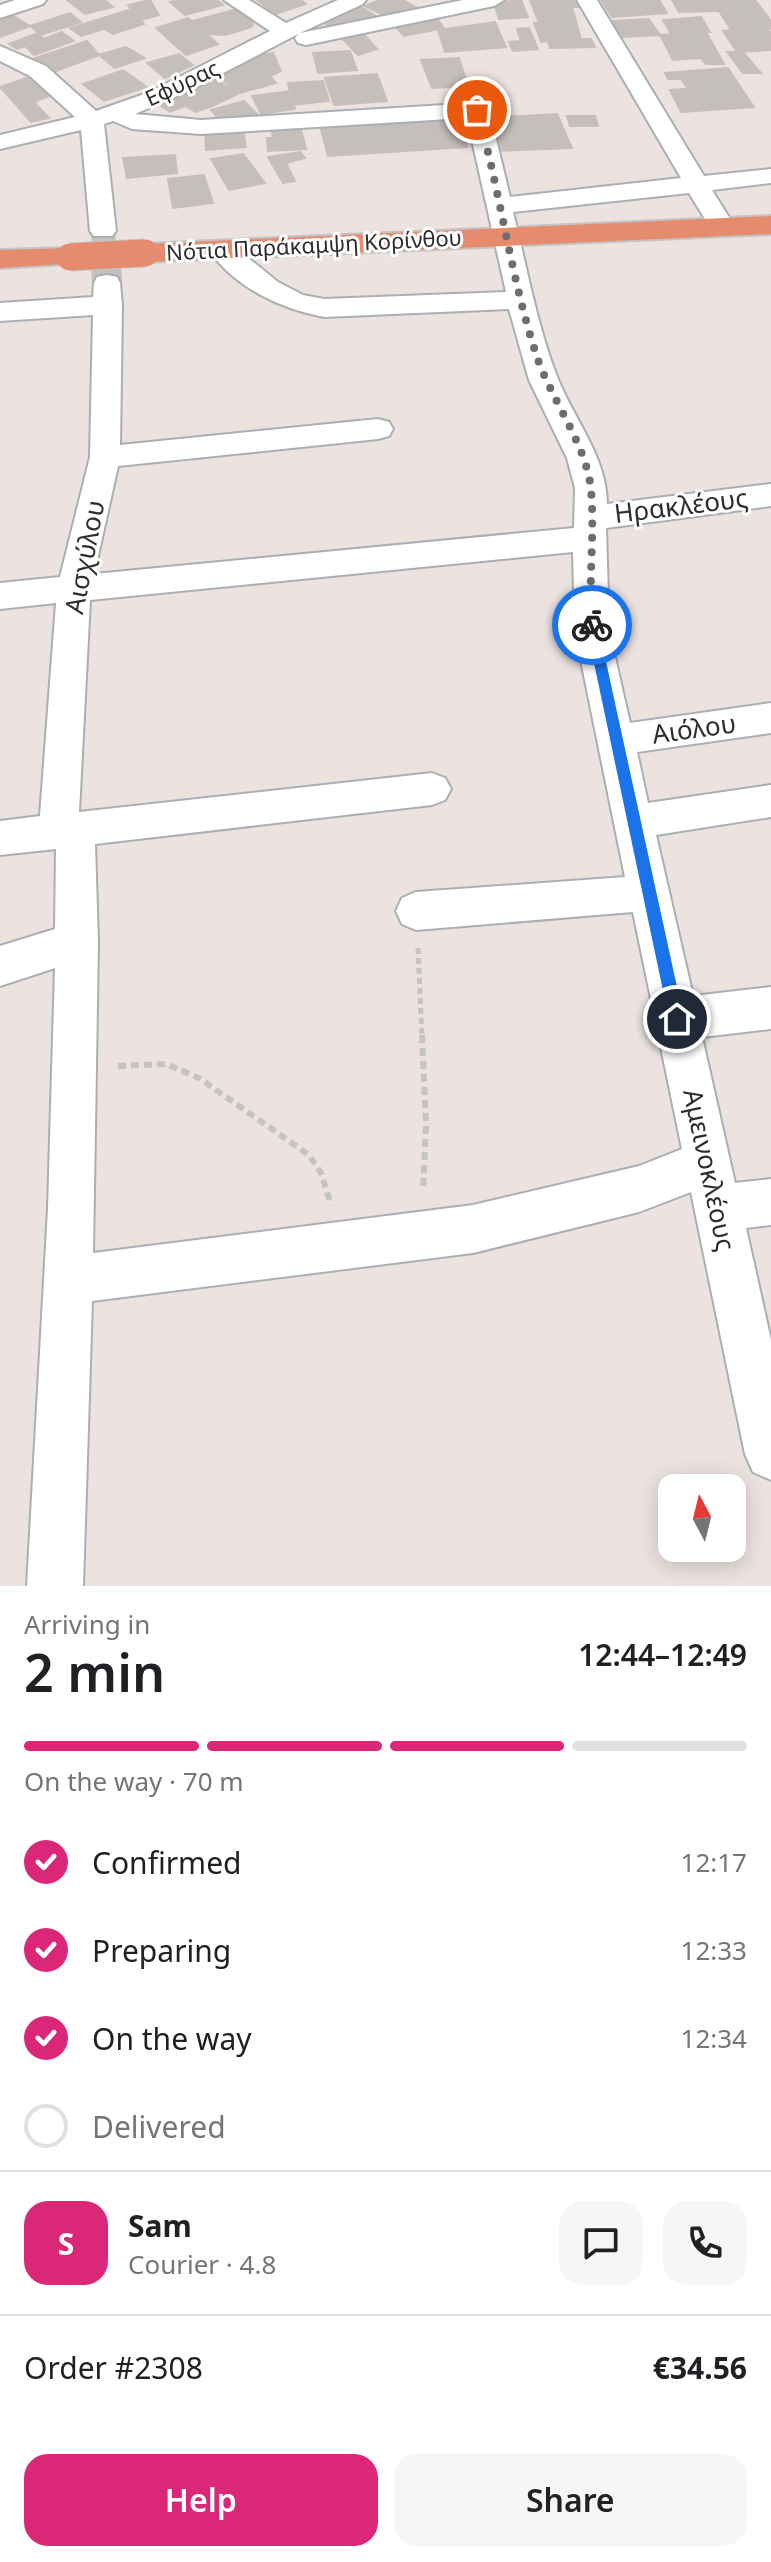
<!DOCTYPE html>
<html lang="en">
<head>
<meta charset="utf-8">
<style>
  body { margin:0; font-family:"Noto Sans",sans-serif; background:#f6f6f6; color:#202124; height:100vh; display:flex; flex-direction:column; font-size:30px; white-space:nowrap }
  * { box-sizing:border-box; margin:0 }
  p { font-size:26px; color:#757577 }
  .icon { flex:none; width:44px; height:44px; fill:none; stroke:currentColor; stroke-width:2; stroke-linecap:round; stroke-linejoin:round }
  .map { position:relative; height:1586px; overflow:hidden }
  .details { display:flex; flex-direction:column; background:#fff; flex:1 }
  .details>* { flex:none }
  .needle { width:52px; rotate:353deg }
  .buttons { position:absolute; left:658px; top:1474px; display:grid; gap:16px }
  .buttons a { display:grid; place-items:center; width:88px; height:88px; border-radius:16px; background:#fff; box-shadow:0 4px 20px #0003; font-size:40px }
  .pin { position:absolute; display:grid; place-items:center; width:68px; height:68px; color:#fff; margin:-34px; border:4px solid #fff; border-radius:50%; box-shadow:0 2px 8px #0007 }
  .courier { position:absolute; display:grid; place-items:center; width:80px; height:80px; margin:-40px; border:6px solid #1a73e8; border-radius:50%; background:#fff; color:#222; box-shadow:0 2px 10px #0007 }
  .summary em { font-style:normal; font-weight:600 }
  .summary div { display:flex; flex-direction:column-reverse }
  .summary { display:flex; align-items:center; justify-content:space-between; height:136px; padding:0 24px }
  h1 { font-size:52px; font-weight:600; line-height:60px }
  .bar { display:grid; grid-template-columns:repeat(4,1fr); gap:12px 8px; align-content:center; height:96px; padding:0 24px }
  .bar i { height:10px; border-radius:6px; background:#e0e0e0 }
  .bar .on { background:#db2777 }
  .bar p { grid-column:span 4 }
  .line { display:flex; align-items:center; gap:20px; padding:0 24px; border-top:2px solid #e0e0e0 }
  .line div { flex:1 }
  .round { display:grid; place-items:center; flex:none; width:84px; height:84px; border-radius:24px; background:#f6f6f6 }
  ol { padding:0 24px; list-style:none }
  li { display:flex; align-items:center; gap:24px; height:88px }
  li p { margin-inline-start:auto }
  li .icon { padding:8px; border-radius:50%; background:#db2777; color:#fff; stroke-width:4 }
  li:last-child { color:#757577 }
  li i { width:44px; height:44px; border:4px solid #e0e0e0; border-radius:50% }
  .cta { display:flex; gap:16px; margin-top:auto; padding:16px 24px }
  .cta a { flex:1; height:92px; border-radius:24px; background:#db2777; color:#fff; font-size:32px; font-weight:600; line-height:92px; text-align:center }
  .cta a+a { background:#f6f6f6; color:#202124 }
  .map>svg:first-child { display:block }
  .building { fill:#c5bfbc; stroke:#c8beba; stroke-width:2 }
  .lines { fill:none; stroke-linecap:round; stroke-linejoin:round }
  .minor-tunnel-far1 { stroke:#c6bfbd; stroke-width:24; stroke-dasharray:24 12; stroke-linecap:butt }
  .minor-tunnel { stroke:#c6bfbd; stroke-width:30; stroke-dasharray:30 15; stroke-linecap:butt }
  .minor-casing { stroke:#aaafb4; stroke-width:4 }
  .trunk-casing { stroke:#c4c4c4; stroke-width:4 }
  .path-far1 { stroke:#c4c4c4; stroke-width:5; stroke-dasharray:6 4; stroke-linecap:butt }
  .path { stroke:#c4c4c4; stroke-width:6; stroke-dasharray:8 5; stroke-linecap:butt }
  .minor { fill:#fff; fill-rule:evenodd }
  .trunk { fill:#e68b6e; fill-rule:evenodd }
  .trunk-bridge-casing { stroke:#c4c4c4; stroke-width:29; stroke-linecap:butt }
  .trunk-bridge { stroke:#e68b6e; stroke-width:27 }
  .route { fill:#1a73e8 }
  .done { stroke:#706d6c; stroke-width:8; stroke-dasharray:0 14.4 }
  .labels { text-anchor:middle; stroke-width:6; stroke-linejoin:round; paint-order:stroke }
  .far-street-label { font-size:22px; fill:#2d2d2d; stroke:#fff }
  .street-label { font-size:26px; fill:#2d2d2d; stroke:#fff }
</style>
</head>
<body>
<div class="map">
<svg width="771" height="1586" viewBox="0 0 771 1586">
  <rect width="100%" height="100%" fill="#ece3e1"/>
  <!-- building -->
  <g class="building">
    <path d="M67,0H105L113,7L85,14Z"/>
    <path d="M150,0L159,15L140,20L128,5Z"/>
    <path d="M177,0H217L223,5L185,15L170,2Z"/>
    <path d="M257,0H301L306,4L276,14Z"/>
    <path d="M379,0H403L419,9L387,17L365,6Z"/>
    <path d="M521,0L528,17L499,19L494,3Z"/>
    <path d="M530,0H578L582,7H572L581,39H591L595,47L550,48L548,41L541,42L534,23H539Z"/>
    <path d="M601,0H659L667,13L612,17Z"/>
    <path d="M672,0H712L719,11L679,12Z"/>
    <path d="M712,0H755L761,8L719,11Z"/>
    <path d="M357,4L379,18L332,29L322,21Z"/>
    <path d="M761,8L771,21V28L731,30L719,11Z"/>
    <path d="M132,9L144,24L113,34L104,29L81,36L70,28Z"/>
    <path d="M237,9L253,22L252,27L225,35L206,34L192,21Z"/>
    <path d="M7,12L30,26L0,37V14Z"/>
    <path d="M70,13L81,22L41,35L30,26Z"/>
    <path d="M436,17L444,28L404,36L395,26Z"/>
    <path d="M701,17L710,32L671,34L663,20Z"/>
    <path d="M188,18L192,21L218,44L186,55L156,28Z"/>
    <path d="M649,19L660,35L623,37L612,21Z"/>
    <path d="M495,22L506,47L445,52L438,30Z"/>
    <path d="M529,28L538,49L513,51L509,42L521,41L517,29Z"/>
    <path d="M767,28L771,33V50L737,52L723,31Z"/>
    <path d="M361,31L377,49L358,55L340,36Z"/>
    <path d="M62,32L74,41L34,55L25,46Z"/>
    <path d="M706,32L724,64H706L701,58L673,60L660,35Z"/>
    <path d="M38,33L44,39L17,49L9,44Z"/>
    <path d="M87,41L99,55L53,72L35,58Z"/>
    <path d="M126,47L145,58L115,68L99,55Z"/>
    <path d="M350,51L357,70L318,73L313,53Z"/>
    <path d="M727,52H743L761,73H743Z"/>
    <path d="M273,53L281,71L270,76L276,83L240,93L215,74L227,67L250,62L248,58Z"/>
    <path d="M179,54L193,65L165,78L147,63Z"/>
    <path d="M459,58L468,86L432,88L421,60Z"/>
    <path d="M728,68L739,85L688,89L681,79H668L665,73Z"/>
    <path d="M123,70L147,87L104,101L83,84Z"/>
    <path d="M377,74L387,101L334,105L325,78Z"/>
    <path d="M32,76L52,95L34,102L49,118L31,122L0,87Z"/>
    <path d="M212,78L240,93L210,107L185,90Z"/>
    <path d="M323,81L329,101L293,105L288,83Z"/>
    <path d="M739,85L754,107L681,112L670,90Z"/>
    <path d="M290,91L295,109L261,114L252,96Z"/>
    <path d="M189,93L210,107L196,112L185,106L170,112L161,106Z"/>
    <path d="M244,101L259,116L241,121L231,116L218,118L211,110Z"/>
    <path d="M557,114L572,148L498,151L488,118Z"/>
    <path d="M460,115L467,147L328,156L319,122Z"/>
    <path d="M567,116H595L598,126H570Z"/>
    <path d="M300,125L306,149L268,151L267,138H273L271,127Z"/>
    <path d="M243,128L246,147L206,150L205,131Z"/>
    <path d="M300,152L305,158L286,163L295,181L283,183L268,157Z"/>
    <path d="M243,154L265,183L229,190L211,159Z"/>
    <path d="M175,155L177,173L127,178L123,158Z"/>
    <path d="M204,175L213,203L173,208L168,179Z"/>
  </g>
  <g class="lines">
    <!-- minor-tunnel-far1 -->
    <path class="minor-tunnel-far1" d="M103,231L106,267"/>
    <!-- minor-tunnel -->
    <path class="minor-tunnel" d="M106,265L107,283"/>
    <!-- minor casing -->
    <g class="minor-casing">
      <g id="minor">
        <path d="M15,0H46L43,4L0,18V5Z"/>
        <path d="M224,0H249L286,23L338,0H366L363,4L300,33L463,0H504L494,6L306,45L298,43L295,38L298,34L191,90L135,114L201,120L477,103L485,105L489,110L510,197L681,178L577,0H597L704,176L771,169V183L712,190L735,227L731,232H713L689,193L513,212C527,268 537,326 558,379C575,421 607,458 607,504L771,484V506L606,528L609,631L630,723L771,703V733L637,752L648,803L771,785V817L656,835L693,996L771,987V1029L702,1037L735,1183L771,1179V1225L746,1228L771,1340V1480L753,1472L745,1454L691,1192L639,1212L473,1253L92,1301L83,1586H27L48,1208L55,968L0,986V946L55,929L56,849L0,855V821L40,816L56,603L0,609V583L60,577L90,457L93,315L0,321V303L93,297L94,283L97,277L107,275L117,277L120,283L122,305L120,445L378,419L389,422L393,429L389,436L378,439L118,466L94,574L574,528L575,488L567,458L529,380L509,309L324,317C281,309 234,287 209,250L213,244H231L278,282L303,295L324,299L506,292L467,118L201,134L132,129L113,121L104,124L116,231L112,236H94L90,231L81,130L0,149V135L75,117L30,76L0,61V46L46,66L96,111L150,92L270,31ZM573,552L575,631L625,877L416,892L402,898L396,911L402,924L416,930L633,912L682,1149L639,1166L473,1205L93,1253L98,942L95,844L432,805L445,800L451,789L445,778L432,773L79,812L90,600Z"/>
      </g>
    </g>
    <!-- trunk casing -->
    <g class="trunk-casing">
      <g id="trunk">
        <path d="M771,216V234L145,262L134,259L130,253L134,247L145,244Z"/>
        <path d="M70,248L81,251L85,257L81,263L0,268V250Z"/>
      </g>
    </g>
    <!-- path-far1 -->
    <path class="path-far1" d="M418,948L422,1037"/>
    <!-- path -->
    <g class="path">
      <path d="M422,1035L426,1125L423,1190"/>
      <path d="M118,1066L166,1064L199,1078L309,1155L321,1173L331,1205"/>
    </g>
    <!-- minor -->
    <use href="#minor" class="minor"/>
    <!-- trunk -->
    <use href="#trunk" class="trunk"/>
    <!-- trunk-bridge casing -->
    <g class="trunk-bridge-casing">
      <path id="trunk-bridge" d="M70,257L145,253"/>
    </g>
    <!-- trunk-bridge -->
    <use href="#trunk-bridge" class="trunk-bridge"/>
  </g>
  <!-- route -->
  <path class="route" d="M592,620L598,625L684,1019L677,1026L669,1019L586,625Z"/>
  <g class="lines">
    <!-- done -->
    <path class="done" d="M477,110C500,190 510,274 536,354C550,398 587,445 591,490C595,534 588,580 592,625"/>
  </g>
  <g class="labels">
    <!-- far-street labels -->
    <g class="far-street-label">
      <text transform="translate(182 83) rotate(-25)" y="8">Εφύρας</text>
      <text transform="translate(314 245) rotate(-3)" y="8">Νότια Παράκαμψη Κορίνθου</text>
    </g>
    <!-- street labels -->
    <g class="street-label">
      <text transform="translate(681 506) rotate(-7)" y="9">Ηρακλέους</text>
      <text transform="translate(85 557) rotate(-79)" y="9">Αισχύλου</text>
      <text transform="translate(694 729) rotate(-8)" y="9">Αιόλου</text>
      <text transform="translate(709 1170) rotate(78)" y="9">Αμεινοκλέους</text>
    </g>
  </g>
</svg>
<div class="buttons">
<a><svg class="needle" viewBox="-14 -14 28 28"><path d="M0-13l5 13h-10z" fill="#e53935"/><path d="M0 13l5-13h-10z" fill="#757577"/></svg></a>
</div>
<div class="pin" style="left:477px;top:110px;background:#ea580c"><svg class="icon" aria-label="bag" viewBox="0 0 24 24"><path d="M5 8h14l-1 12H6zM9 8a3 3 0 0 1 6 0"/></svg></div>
<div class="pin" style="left:677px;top:1019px;background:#1f2937"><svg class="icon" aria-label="home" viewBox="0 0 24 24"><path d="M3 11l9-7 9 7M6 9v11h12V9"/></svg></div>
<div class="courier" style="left:592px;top:625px"><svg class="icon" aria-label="bike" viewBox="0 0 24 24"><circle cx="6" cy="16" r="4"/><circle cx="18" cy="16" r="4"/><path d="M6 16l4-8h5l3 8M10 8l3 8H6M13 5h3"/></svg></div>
</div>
<section class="details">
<div class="summary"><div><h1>2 min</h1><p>Arriving in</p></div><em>12:44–12:49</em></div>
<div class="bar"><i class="on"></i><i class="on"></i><i class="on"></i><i></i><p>On the way · 70 m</p></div>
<ol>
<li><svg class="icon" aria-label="check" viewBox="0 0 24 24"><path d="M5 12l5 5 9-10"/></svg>Confirmed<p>12:17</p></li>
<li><svg class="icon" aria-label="check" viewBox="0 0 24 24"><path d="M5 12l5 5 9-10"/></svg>Preparing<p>12:33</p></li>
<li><svg class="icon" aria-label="check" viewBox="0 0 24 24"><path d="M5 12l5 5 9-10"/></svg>On the way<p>12:34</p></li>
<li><i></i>Delivered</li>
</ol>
<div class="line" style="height:144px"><b class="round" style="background:#db2777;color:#fff">S</b><div><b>Sam</b><p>Courier · 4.8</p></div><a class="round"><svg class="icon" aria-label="chat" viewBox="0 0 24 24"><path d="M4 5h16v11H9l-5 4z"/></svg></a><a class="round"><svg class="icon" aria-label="phone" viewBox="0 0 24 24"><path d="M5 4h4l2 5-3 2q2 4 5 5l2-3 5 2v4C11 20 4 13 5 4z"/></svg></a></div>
<div class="line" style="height:104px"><div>Order #2308</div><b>€34.56</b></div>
<div class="cta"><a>Help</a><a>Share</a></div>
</section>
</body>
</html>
